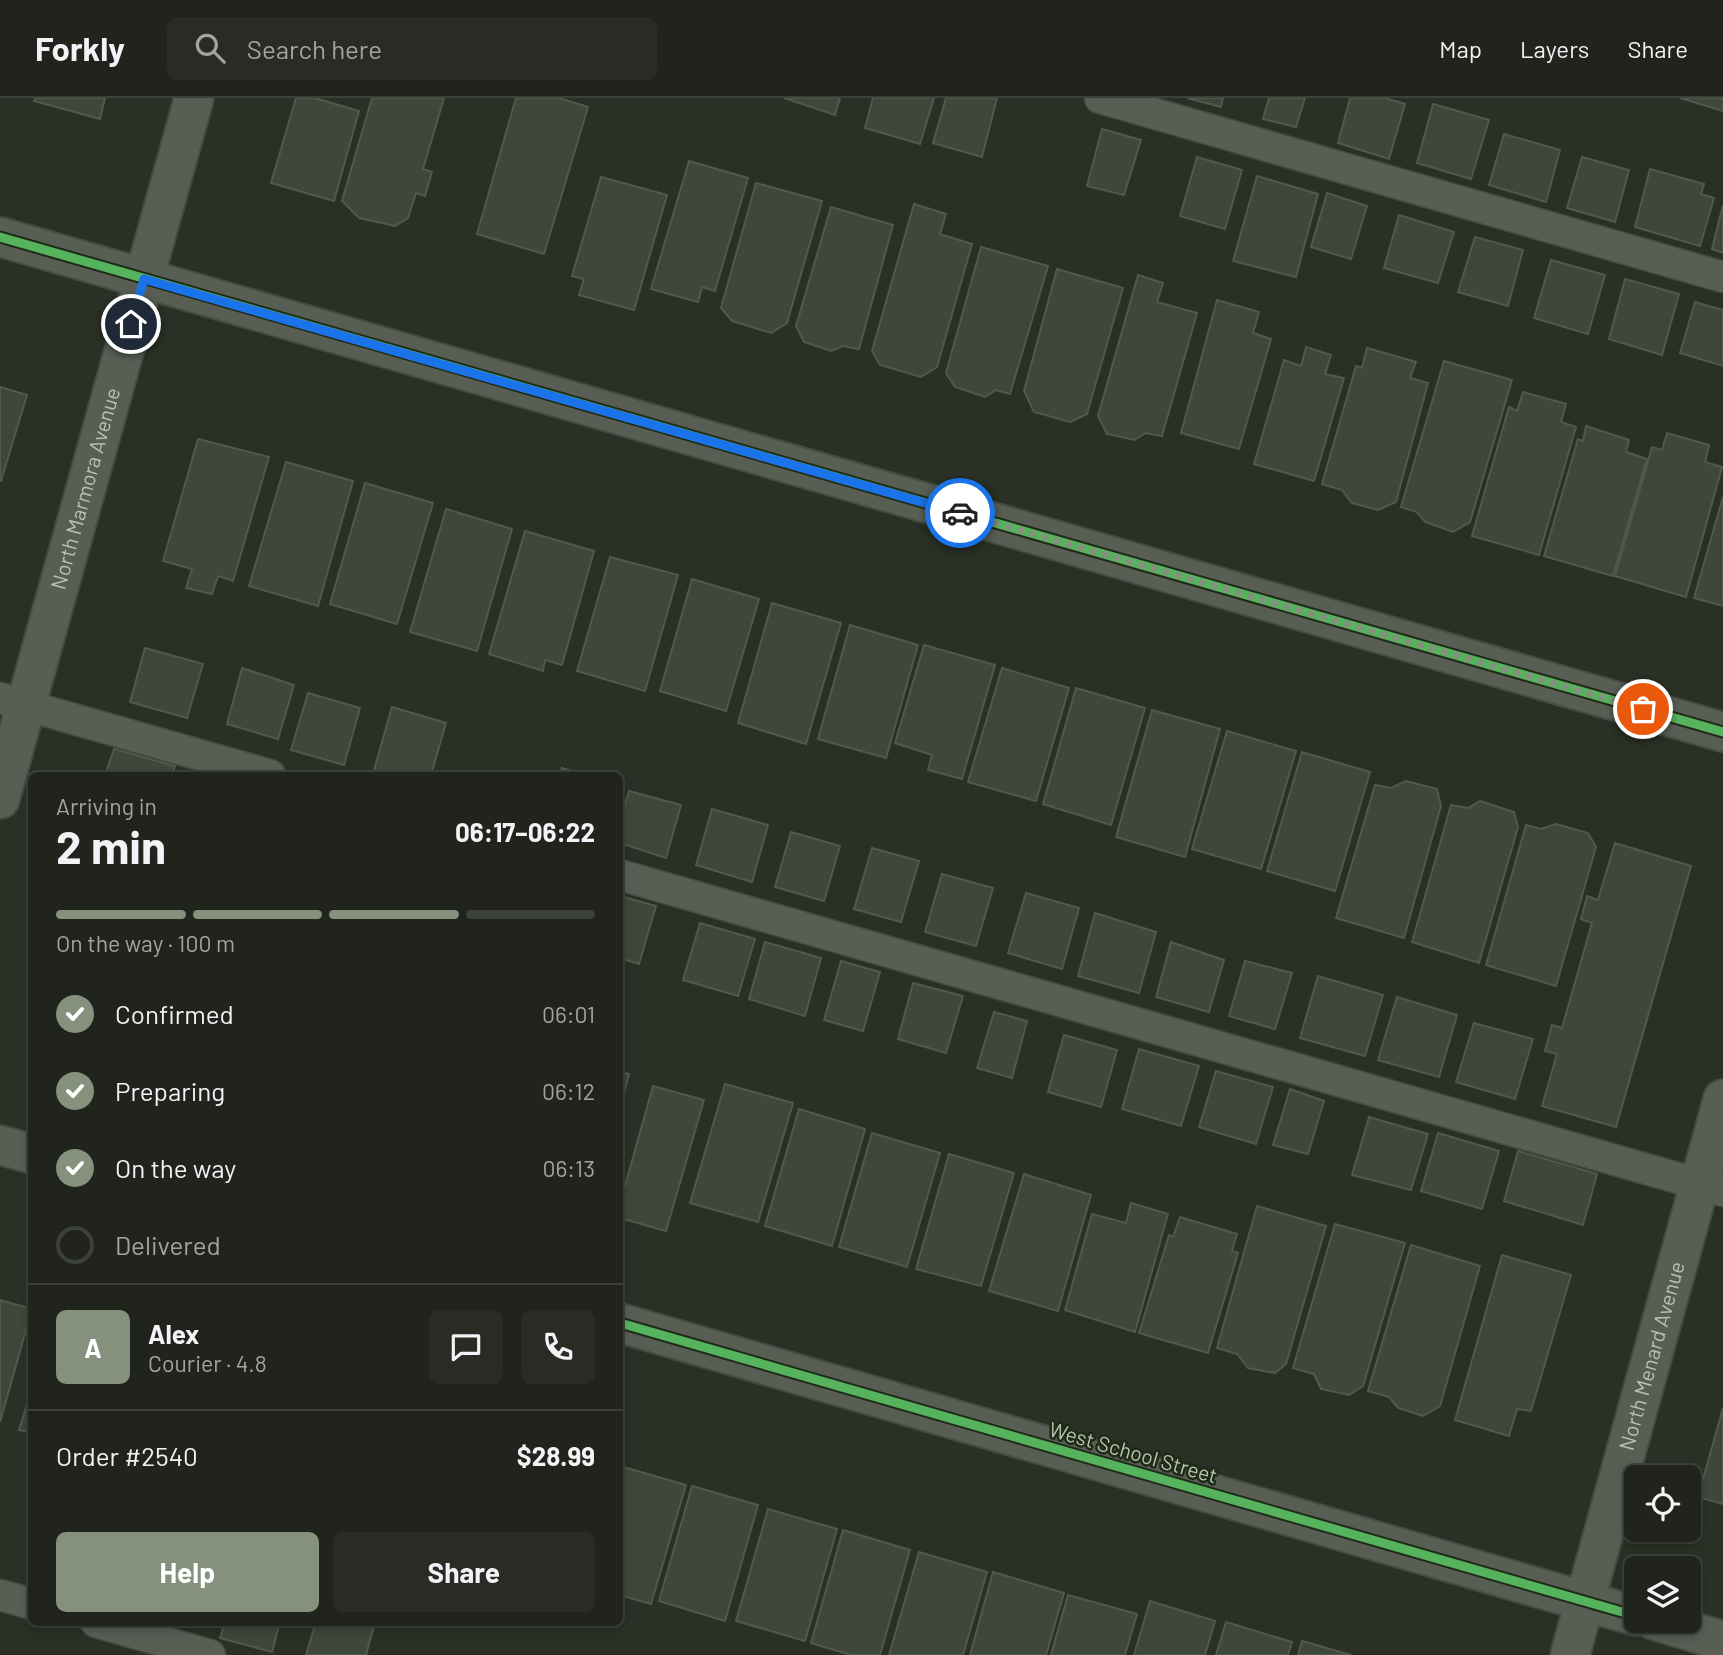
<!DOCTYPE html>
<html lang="en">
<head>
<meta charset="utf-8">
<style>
  body { margin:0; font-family:Barlow,sans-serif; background:#282c25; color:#f1f3f6; height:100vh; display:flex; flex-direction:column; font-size:26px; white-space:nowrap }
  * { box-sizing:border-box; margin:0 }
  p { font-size:23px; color:#a2a4a3 }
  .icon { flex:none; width:38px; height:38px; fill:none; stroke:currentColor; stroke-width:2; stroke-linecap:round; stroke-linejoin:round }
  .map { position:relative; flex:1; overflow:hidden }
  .drawer { position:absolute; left:28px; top:674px; width:595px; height:854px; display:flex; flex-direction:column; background:#20241c; border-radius:10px; box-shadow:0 4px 10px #0003,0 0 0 2px #3d413b }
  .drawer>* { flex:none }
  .buttons { position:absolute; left:1624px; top:1367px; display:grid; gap:14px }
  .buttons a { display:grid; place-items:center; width:77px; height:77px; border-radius:10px; background:#20241c; box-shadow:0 4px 10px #0003,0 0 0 2px #3d413b; font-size:35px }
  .pin { position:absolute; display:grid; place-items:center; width:60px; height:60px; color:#fff; margin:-30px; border:4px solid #fff; border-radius:50%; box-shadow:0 2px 7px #0007 }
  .courier { position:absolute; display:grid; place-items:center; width:70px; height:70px; margin:-35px; border:5px solid #1a73e8; border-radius:50%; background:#fff; color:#222; box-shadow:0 2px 9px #0007 }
  .headline em { font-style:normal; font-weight:700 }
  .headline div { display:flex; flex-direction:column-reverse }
  .headline { display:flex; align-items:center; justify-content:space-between; height:119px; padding:0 28px }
  h1 { font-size:46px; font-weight:700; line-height:52px }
  .bar { display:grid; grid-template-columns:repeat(4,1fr); gap:10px 7px; align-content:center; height:84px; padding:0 28px }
  .bar i { height:9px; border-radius:5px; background:#3d413b }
  .bar .on { background:#85907d }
  .bar p { grid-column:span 4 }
  .line { display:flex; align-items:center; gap:18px; padding:0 28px; border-top:2px solid #3d413b }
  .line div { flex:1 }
  .round { display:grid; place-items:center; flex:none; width:74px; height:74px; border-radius:10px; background:#282c25 }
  ol { padding:0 28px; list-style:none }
  li { display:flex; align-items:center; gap:21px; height:77px }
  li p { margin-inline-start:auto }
  li .icon { padding:7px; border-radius:50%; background:#85907d; color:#fff; stroke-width:4 }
  li:last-child { color:#a2a4a3 }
  li i { width:38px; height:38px; border:4px solid #3d413b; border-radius:50% }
  .cta { display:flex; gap:14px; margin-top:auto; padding:14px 28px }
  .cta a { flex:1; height:80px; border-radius:10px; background:#85907d; color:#fff; font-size:28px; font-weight:700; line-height:80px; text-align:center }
  .cta a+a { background:#282c25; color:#f1f3f6 }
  header { display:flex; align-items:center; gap:42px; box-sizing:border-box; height:98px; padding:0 35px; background:#20241c; border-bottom:2px solid #3d413b }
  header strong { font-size:33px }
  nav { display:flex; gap:38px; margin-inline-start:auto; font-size:24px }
  .search { width:490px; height:63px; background:#282c25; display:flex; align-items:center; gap:18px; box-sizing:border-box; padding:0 24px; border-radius:10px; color:#a2a4a3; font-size:26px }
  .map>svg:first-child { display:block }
  .building { fill:#3f463a; stroke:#51584c; stroke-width:2 }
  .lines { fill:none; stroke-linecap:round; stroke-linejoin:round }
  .service-casing { stroke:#464b42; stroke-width:33 }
  .minor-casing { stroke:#464b42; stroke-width:42 }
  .service { stroke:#585e54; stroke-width:30 }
  .minor { stroke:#585e54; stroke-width:38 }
  .cycleway-casing { stroke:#202a19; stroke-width:13 }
  .cycleway { stroke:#56b35d; stroke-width:9 }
  .done { stroke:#85907d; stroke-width:7; stroke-dasharray:0 12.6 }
  .route { stroke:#1a73e8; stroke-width:9 }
  .labels { text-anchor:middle; stroke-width:5; stroke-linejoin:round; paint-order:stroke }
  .street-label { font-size:21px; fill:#b6c3ad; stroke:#202a19 }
</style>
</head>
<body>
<header>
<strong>Forkly</strong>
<div class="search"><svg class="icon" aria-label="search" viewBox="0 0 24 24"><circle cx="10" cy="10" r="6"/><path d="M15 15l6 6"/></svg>Search here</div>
<nav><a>Map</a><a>Layers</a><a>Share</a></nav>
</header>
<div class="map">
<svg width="1723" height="1557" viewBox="0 0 1723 1557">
  <rect width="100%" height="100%" fill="#2a3025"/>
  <!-- building -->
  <g class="building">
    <path d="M35,0H105L100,21L34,3Z"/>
    <path d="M296,0H315L359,13L334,103L271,85Z"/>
    <path d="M372,0H444L423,71L432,74L425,98L416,95L408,120L395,128L359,120L342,103Z"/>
    <path d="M516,0H559L588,9L544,156L477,136Z"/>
    <path d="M784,0H840L835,17Z"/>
    <path d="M873,0H934L920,46L865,30Z"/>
    <path d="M946,0H997L982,59L933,45Z"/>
    <path d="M1187,0H1223L1221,9Z"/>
    <path d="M1269,0H1305L1296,29L1263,21Z"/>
    <path d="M1350,0H1385L1405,6L1389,61L1338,45Z"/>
    <path d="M1680,0H1723V13Z"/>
    <path d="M1433,6L1489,22L1471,81L1417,65Z"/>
    <path d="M1102,31L1141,42L1124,97L1087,88Z"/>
    <path d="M1504,36L1560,52L1546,104L1489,87Z"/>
    <path d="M1197,59L1242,72L1225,131L1180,118Z"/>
    <path d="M1582,59L1629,72L1615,124L1567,110Z"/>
    <path d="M689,63L748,80L715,193L702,189L698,204L651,191Z"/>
    <path d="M1650,71L1704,86L1701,96L1714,100L1700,148L1635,129Z"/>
    <path d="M1257,78L1318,96L1296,179L1233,163Z"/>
    <path d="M601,79L667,97L634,212L579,197L584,181L572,178Z"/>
    <path d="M756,85L822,103L787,225L771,235L732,223L721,210Z"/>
    <path d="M1327,95L1367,108L1351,161L1311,149Z"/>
    <path d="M914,106L946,116L940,136L972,146L937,269L921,279L880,267L872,253Z"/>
    <path d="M1723,107V155L1712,151Z"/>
    <path d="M831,109L893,127L859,251L843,248L831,253L804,244L796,228Z"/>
    <path d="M1399,117L1454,134L1438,185L1384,170Z"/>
    <path d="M1475,139L1523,152L1508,208L1458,194Z"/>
    <path d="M981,149L1048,168L1010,296L996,292L985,299L955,289L946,275Z"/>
    <path d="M1551,162L1605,177L1588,236L1534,220Z"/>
    <path d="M1057,171L1123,190L1087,316L1070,324L1034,314L1024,293Z"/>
    <path d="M1138,177L1163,185L1157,204L1197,215L1162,338L1146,335L1134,342L1107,336L1098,318Z"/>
    <path d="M1625,181L1679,196L1662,257L1609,241Z"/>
    <path d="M1217,202L1259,214L1253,235L1271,241L1239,351L1181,335Z"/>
    <path d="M1695,204L1723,212V268L1680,255Z"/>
    <path d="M1306,249L1331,257L1325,276L1344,280L1314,383L1254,366L1284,262L1301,268Z"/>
    <path d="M1367,250L1416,264L1410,280L1428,285L1396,404L1378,412L1352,405L1342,392L1322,386L1356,268L1362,270Z"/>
    <path d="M1444,263L1512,282L1470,424L1453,434L1425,424L1417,414L1401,409Z"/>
    <path d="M0,289L27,297L1,383H0Z"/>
    <path d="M1523,294L1566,306L1561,324L1576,329L1539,457L1472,438L1509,309L1517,313Z"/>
    <path d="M1586,328L1629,342L1626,354L1647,361L1613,478L1544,458L1578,341L1583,343Z"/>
    <path d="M1667,335L1709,347L1705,364L1722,369L1686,499L1615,478L1652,349L1662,352Z"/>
    <path d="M198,341L269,359L233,483L218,478L212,496L186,490L192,471L163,463Z"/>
    <path d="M286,364L353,383L318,508L249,488Z"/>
    <path d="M365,385L433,405L397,526L330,506Z"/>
    <path d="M1723,399V508L1694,500Z"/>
    <path d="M446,411L512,431L477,553L410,534Z"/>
    <path d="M525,433L594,453L562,567L545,562L543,573L489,556Z"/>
    <path d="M610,459L678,477L645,593L577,573Z"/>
    <path d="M692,481L759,501L726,613L660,593Z"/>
    <path d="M772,505L841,525L806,646L738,625Z"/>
    <path d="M850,527L918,547L886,660L818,641Z"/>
    <path d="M924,547L995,567L962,681L928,672L932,657L895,645Z"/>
    <path d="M145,550L203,566L187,620L130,604Z"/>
    <path d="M242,570L294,587L278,641L227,626Z"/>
    <path d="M1002,570L1069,590L1036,703L968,684Z"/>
    <path d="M1076,590L1145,610L1111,727L1043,706Z"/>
    <path d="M308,595L360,610L344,667L291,652Z"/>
    <path d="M392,609L446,625L431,677H391L374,672Z"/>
    <path d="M1152,612L1220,631L1185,759L1116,739Z"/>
    <path d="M1227,633L1296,653L1261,771L1192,751Z"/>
    <path d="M114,651L175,668L172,677H105Z"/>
    <path d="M1302,654L1370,674L1335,793L1267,773Z"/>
    <path d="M562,670L585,677H560Z"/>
    <path d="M1406,683L1437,691L1441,708L1404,840L1336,820L1375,687L1391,690Z"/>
    <path d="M629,693L681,707L666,760L620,745V726Z"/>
    <path d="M1480,703L1514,714L1518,729L1479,865L1412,844L1451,707L1468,710Z"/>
    <path d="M712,711L768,727L752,784L696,767Z"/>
    <path d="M1556,726L1588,735L1596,749L1556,888L1486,867L1526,727L1541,731Z"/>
    <path d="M791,734L840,748L824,803L775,789Z"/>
    <path d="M1615,745L1691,768L1616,1029L1542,1008L1557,956L1545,953L1552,927L1562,930L1592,825L1581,821L1587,798L1598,802Z"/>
    <path d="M872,750L919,763L901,824L854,811Z"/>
    <path d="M942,776L993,790L976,848L925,834Z"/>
    <path d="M1026,795L1079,810L1062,871L1008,855Z"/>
    <path d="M620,798L656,808L639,866L620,860Z"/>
    <path d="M1095,815L1156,834L1139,895L1078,878Z"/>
    <path d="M700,825L755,841L738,898L683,882Z"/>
    <path d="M765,844L821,860L805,918L749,901Z"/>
    <path d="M1171,844L1224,862L1209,914L1156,899Z"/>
    <path d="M841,863L880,874L863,933L824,922Z"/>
    <path d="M1245,863L1292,875L1275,931L1229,918Z"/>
    <path d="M1318,878L1383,897L1365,958L1300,940Z"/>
    <path d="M913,885L963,898L946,955L898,941Z"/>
    <path d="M1397,899L1457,917L1439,979L1378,962Z"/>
    <path d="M994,914L1027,923L1012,980L977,970Z"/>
    <path d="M1474,925L1533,941L1515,1001L1456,984Z"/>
    <path d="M1064,937L1117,952L1101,1009L1048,994Z"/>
    <path d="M1139,951L1199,968L1181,1028L1122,1011Z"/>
    <path d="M1216,973L1273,989L1256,1046L1199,1029Z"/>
    <path d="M620,974L629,976L620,1010Z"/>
    <path d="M725,986L793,1005L758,1124L690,1105Z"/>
    <path d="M653,988L704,1002L666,1133L620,1120V1106Z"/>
    <path d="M1290,991L1324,1003L1308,1056L1273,1047Z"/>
    <path d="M799,1011L865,1031L832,1148L765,1128Z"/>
    <path d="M1369,1019L1428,1036L1411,1092L1352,1077Z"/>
    <path d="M872,1035L940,1055L907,1169L839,1149Z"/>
    <path d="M1438,1035L1499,1053L1482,1111L1421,1093Z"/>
    <path d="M1518,1053L1597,1076L1583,1127L1504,1103Z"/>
    <path d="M949,1056L1014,1075L981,1188L916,1171Z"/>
    <path d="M1024,1076L1091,1097L1058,1213L989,1193Z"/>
    <path d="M1131,1105L1168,1116L1135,1234L1065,1212L1092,1116L1126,1125Z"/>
    <path d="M1257,1108L1326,1128L1286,1266L1275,1275L1248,1270L1237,1256L1217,1250Z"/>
    <path d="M1180,1119L1237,1136L1232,1153L1238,1155L1208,1255L1139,1235L1169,1137L1173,1139Z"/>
    <path d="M1335,1126L1405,1145L1363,1288L1349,1297L1321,1291L1314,1276L1293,1270Z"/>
    <path d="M1411,1147L1480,1168L1440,1308L1423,1318L1398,1310L1389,1299L1368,1293Z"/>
    <path d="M1502,1157L1571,1177L1531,1313L1517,1311L1509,1338L1455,1322Z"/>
    <path d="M0,1202L32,1211L0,1324Z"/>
    <path d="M32,1290V1335L19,1332Z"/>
    <path d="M1723,1310V1406L1698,1399Z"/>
    <path d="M620,1368L686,1387L651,1506L620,1497Z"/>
    <path d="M692,1388L758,1407L725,1523L659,1503Z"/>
    <path d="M768,1411L837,1431L805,1543L736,1523Z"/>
    <path d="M843,1432L910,1452L880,1557H851L811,1545Z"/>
    <path d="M919,1454L987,1474L963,1557H889Z"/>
    <path d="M993,1474L1064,1495L1046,1557H970Z"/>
    <path d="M1068,1497L1137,1516L1125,1557H1051Z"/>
    <path d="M1150,1503L1215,1523L1205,1557H1134Z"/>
    <path d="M225,1524H280L272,1554L220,1540Z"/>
    <path d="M316,1524H375L366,1557H306Z"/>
    <path d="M1226,1524L1292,1544L1288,1557H1216Z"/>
    <path d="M1302,1543L1351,1557H1298Z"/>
  </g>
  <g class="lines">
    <!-- service casing -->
    <g class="service-casing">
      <g id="service">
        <path d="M1100,0L1723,179"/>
        <path d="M0,600L270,677"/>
        <path d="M620,777L1723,1093"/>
        <path d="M0,1497L32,1506"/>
        <path d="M96,1524L210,1557"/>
      </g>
    </g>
    <!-- minor casing -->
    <g class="minor-casing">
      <g id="minor">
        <path d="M0,139L1723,634"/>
        <path id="s1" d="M0,701L194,0"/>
        <path d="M0,1047L32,1056"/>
        <path d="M620,1225L1636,1518"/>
        <path d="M1653,1522L1723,1543"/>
        <path id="s2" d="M1570,1557L1723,1001"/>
      </g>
    </g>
    <!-- service -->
    <use href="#service" class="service"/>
    <!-- minor -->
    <use href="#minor" class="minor"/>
    <!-- cycleway casing -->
    <g class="cycleway-casing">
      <g id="cycleway">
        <path d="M0,139L1723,634"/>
        <path d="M620,1225L1636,1518"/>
      </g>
    </g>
    <!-- cycleway -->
    <use href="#cycleway" class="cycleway"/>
  </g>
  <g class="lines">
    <!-- done -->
    <path class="done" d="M960,415L1643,611"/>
    <!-- route -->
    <path class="route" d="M131,226L144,181L960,415"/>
  </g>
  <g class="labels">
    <!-- street labels -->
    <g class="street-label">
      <text dy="7" stroke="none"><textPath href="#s1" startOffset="322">North Marmora Avenue</textPath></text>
      <text dy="7" stroke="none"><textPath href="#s2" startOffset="310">North Menard Avenue</textPath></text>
      <text transform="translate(1133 1355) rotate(16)" y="7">West School Street</text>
    </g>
  </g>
</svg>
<div class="buttons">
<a><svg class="icon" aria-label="locate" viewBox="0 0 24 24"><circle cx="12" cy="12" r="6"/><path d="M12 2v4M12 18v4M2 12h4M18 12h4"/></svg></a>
<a><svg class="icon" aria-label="layers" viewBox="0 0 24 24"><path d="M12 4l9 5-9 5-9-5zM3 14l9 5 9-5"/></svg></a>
</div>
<div class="pin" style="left:1643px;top:611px;background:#ea580c"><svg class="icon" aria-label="bag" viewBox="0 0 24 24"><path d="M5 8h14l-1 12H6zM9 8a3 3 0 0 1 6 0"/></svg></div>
<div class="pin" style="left:131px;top:226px;background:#1f2937"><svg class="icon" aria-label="home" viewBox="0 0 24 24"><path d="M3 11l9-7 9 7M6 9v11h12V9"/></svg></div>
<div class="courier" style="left:960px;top:415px"><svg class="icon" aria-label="car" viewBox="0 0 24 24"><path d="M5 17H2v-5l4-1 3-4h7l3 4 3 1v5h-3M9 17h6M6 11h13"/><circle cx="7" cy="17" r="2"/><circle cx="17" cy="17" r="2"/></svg></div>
<section class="drawer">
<div class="headline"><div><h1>2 min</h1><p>Arriving in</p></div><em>06:17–06:22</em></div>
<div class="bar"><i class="on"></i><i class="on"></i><i class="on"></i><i></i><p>On the way · 100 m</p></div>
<ol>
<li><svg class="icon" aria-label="check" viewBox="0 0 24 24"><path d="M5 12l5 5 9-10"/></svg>Confirmed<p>06:01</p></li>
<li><svg class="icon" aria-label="check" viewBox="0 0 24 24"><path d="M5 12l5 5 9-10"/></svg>Preparing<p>06:12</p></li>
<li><svg class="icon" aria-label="check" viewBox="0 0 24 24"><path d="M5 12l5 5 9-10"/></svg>On the way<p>06:13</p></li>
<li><i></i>Delivered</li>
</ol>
<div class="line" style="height:126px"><b class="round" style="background:#85907d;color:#fff">A</b><div><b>Alex</b><p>Courier · 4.8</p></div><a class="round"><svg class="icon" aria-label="chat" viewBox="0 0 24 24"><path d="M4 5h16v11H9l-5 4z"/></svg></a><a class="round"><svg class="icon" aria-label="phone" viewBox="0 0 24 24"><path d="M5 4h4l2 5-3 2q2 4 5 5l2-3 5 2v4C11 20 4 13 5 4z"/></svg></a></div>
<div class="line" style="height:91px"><div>Order #2540</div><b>$28.99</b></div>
<div class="cta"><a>Help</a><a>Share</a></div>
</section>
</div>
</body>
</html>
